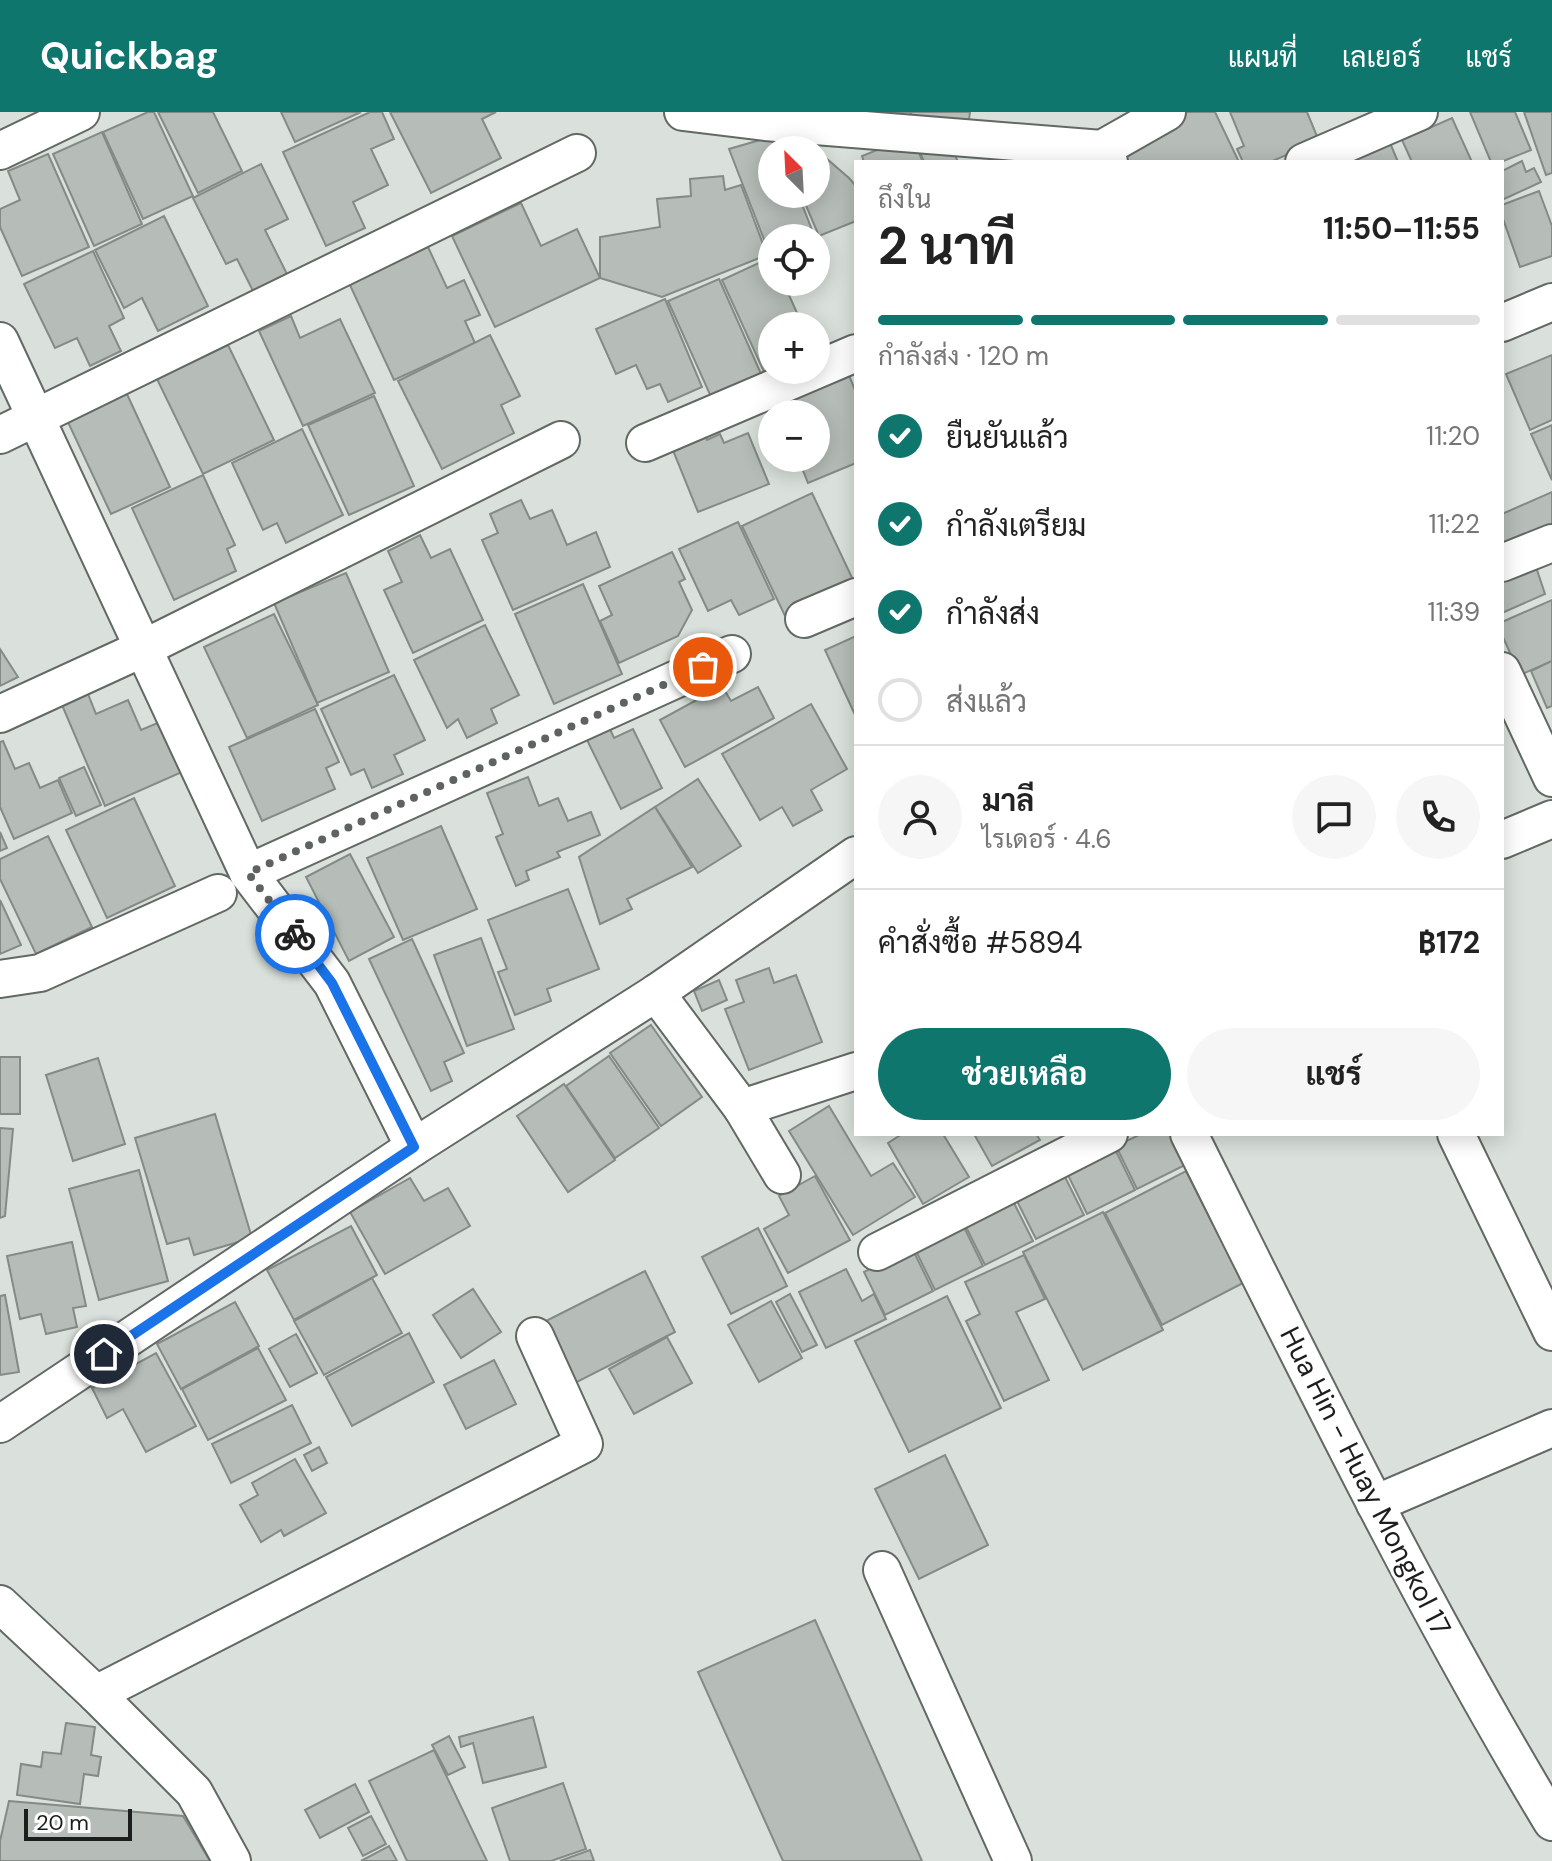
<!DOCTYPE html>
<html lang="th">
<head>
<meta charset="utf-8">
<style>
  body { margin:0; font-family:"DM Sans",Sarabun,sans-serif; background:#f6f6f6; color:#222; height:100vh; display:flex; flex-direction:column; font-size:30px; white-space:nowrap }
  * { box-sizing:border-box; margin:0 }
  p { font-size:26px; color:#767676 }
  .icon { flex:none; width:44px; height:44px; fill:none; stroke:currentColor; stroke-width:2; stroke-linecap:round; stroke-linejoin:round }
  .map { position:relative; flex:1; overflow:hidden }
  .details { position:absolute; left:854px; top:48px; width:650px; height:976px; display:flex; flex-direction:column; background:#fff; border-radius:0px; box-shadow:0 4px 20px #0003 }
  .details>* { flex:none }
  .needle { width:52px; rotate:336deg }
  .buttons { position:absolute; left:758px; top:24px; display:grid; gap:16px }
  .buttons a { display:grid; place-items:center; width:72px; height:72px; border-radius:50%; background:#fff; box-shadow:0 4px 20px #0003; font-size:40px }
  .scale { position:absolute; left:24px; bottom:20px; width:108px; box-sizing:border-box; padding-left:8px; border:4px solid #1c1e1d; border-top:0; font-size:22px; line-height:28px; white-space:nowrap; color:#1c1e1d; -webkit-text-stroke:6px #fff; paint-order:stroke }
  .pin { position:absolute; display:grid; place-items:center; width:68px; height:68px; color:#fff; margin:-34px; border:4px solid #fff; border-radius:50%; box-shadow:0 2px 8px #0007 }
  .courier { position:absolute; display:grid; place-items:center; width:80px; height:80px; margin:-40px; border:6px solid #1a73e8; border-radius:50%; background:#fff; color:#222; box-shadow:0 2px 10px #0007 }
  .overview em { font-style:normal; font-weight:700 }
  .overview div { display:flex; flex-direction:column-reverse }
  .overview { display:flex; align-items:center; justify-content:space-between; height:136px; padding:0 24px }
  h1 { font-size:52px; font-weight:700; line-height:60px }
  .bar { display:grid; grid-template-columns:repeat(4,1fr); gap:12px 8px; align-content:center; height:96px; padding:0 24px }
  .bar i { height:10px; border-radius:6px; background:#e0e0e0 }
  .bar .active { background:#0f766e }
  .bar p { grid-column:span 4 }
  .line { display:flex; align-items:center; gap:20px; padding:0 24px; border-top:2px solid #e0e0e0 }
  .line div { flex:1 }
  .round { display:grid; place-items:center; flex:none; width:84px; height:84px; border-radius:42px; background:#f6f6f6 }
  ol { padding:0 24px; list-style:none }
  li { display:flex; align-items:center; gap:24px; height:88px }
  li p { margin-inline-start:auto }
  li .icon { padding:8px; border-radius:50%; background:#0f766e; color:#fff; stroke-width:4 }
  li:last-child { color:#767676 }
  li i { width:44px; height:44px; border:4px solid #e0e0e0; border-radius:50% }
  .cta { display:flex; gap:16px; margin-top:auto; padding:16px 24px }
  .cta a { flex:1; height:92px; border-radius:48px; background:#0f766e; color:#fff; font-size:32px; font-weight:700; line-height:92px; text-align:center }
  .cta a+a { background:#f6f6f6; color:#222 }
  header { display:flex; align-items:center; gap:48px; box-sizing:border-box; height:112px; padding:0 40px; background:#0f766e; color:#fff }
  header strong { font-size:38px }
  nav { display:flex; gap:44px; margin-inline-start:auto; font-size:28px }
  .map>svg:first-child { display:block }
  .building { fill:#b6bdb8; stroke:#848b86; stroke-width:2 }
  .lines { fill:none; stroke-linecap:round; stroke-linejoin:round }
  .minor-casing { stroke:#626964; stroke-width:40 }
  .minor { stroke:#fff; stroke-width:36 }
  .done { stroke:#5e6260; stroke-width:8; stroke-dasharray:0 14.4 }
  .route { stroke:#1a73e8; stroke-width:10 }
  .labels { text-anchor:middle; stroke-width:6; stroke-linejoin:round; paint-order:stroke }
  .street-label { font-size:28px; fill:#1c1e1d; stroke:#fff }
</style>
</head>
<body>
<header>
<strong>Quickbag</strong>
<nav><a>แผนที่</a><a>เลเยอร์</a><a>แชร์</a></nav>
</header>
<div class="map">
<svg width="1552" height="1749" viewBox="0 0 1552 1749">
  <rect width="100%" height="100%" fill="#dae1dc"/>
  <!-- building -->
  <g class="building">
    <path d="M148,0H154L193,84L143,107L103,20Z"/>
    <path d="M158,0H213L242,59L198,81Z"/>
    <path d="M281,0H361L295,30Z"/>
    <path d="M370,0H382L394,27L371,37L388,73L353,90L365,116L326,134L283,40Z"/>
    <path d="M390,0H496L482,7L501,46L431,81Z"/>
    <path d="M811,0H911L905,10Z"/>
    <path d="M912,0H970L968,15L906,9Z"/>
    <path d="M1181,0H1215L1239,50H1125L1116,32Z"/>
    <path d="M1230,0H1307L1319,29L1270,50H1243L1237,37L1244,34Z"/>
    <path d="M1470,0H1515L1531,38L1501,50H1491Z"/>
    <path d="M1524,0H1552V61L1546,63Z"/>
    <path d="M1452,6L1472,50H1412L1402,28Z"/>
    <path d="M102,20L142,112L94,134L53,42Z"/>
    <path d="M774,24L780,38H772V82H798L814,123L772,126L770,143L729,37Z"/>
    <path d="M776,25L805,28L849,66L856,74V109L819,124L801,82H816V38H782Z"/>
    <path d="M1388,26L1398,50H1331Z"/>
    <path d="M892,32L916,34L923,50H864L862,44Z"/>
    <path d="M919,38L955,43L958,50H924Z"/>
    <path d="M48,42L89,135L22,164L0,115V97L20,88L8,59Z"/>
    <path d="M1522,49L1526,60L1534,56L1541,70L1502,88V59Z"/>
    <path d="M261,52L288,107L265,118L287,162L253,179L237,147L226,152L193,86Z"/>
    <path d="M723,64L725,78L741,73L767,143L662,185L600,166V125L660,115L657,87L691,84L690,67Z"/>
    <path d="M1539,79L1552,114V144L1520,155L1502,104V93Z"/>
    <path d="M521,91L541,134L577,117L600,166L495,215L452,124Z"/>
    <path d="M164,104L208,194L158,219L142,186L124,196L95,138Z"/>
    <path d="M428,135L447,176L464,168L480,203L465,209L475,231L394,268L349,171Z"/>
    <path d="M93,139L124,206L109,214L121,239L90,254L77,226L55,236L24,172Z"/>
    <path d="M772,145V170H783L803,214H772V258L765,262L722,168Z"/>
    <path d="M719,167L762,264L712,287L668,189Z"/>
    <path d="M665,187L702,275L668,290L660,272L647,277L636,253L616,262L596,217Z"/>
    <path d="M291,204L300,226L340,207L375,281L303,314L259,219Z"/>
    <path d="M490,223L520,284L501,293L514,321L442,357L398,269Z"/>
    <path d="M228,233L274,328L203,362L157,267Z"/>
    <path d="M1552,243V308L1530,318L1506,262Z"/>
    <path d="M847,259L856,280V351L808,371L798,346H816V302H779L774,289Z"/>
    <path d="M126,280L170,375L111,402L67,308Z"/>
    <path d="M374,284L414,374L349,403L308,313Z"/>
    <path d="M1552,313V368L1531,322Z"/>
    <path d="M302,317L343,403L286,431L277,411L263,418L232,351Z"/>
    <path d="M703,318L707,328L720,322L724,331L748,321L769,372L698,400L670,331Z"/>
    <path d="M203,363L235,433L227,437L236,459L174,488L132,396Z"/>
    <path d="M1552,380V418L1502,439V402Z"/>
    <path d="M812,381L855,472L786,506L742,414Z"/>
    <path d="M521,388L530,407L552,398L567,433L596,420L610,455L513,498L482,428L498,421L490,402Z"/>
    <path d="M738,410L774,487L739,503L731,488L708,499L679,437Z"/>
    <path d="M420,423L431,446L450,437L483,508L413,541L384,478L402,470L388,439Z"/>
    <path d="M672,440L685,467L679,470L692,498L678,524L619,551L600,509L612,503L599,474Z"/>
    <path d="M1534,449L1545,482L1502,501V463Z"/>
    <path d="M346,461L389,560L317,591L274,491Z"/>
    <path d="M583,472L622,562L554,592L515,502Z"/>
    <path d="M1552,488V549L1520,563L1502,523V510Z"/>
    <path d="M274,502L318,593L247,626L204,535Z"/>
    <path d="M485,513L519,583L491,597L497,611L467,626L458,607L447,616L414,548Z"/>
    <path d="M856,524V605L825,538Z"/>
    <path d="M0,537L18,565L0,574Z"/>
    <path d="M1552,549V594L1547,596L1531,559Z"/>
    <path d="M394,563L425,628L394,643L403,662L372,676L364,657L351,663L321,597Z"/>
    <path d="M722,574L731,589L758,575L774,606L685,655L660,608Z"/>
    <path d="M88,582L96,602L128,588L141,618L160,610L182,660L105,694L62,593Z"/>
    <path d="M811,592L847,657L811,678L822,698L793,714L782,695L760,708L722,642Z"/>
    <path d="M315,597L339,650L326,656L335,677L262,709L229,635Z"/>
    <path d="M610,617L614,626L633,617L662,676L621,697L587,628Z"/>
    <path d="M3,629L15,657L29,651L40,676L58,668L72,701L14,727L0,695V630Z"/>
    <path d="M84,655L101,693L76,704L59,666Z"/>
    <path d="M528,665L539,694L558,686L568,709L591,700L600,723L557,740L560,745L526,759L529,768L516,774L496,725L503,722L487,681Z"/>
    <path d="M698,667L741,734L698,761L655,695Z"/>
    <path d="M134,686L175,774L107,806L66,718Z"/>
    <path d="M655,695L692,755L627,787L632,797L600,812L579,745Z"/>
    <path d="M441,714L477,797L403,828L367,746Z"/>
    <path d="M0,720L7,736L0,739Z"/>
    <path d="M48,724L92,815L36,842L0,767V747Z"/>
    <path d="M350,742L394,825L349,849L306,765Z"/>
    <path d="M568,777L599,857L547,877L551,889L515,903L498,860L507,857L488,808Z"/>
    <path d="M0,788L21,833L0,842Z"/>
    <path d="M481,826L514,917L467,934L434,843Z"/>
    <path d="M412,827L464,941L444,950L452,969L431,979L369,847Z"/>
    <path d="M769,856L774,871L796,863L822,930L749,958L725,897L744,890L736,868Z"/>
    <path d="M719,868L727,888L702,899L694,879Z"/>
    <path d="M651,913L702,985L661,1014L610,941Z"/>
    <path d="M609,944L659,1016L615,1046L566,974Z"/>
    <rect x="0" y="945" width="20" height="57"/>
    <path d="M98,946L125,1032L73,1049L46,963Z"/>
    <path d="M564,972L615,1048L568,1080L517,1004Z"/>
    <path d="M829,994L871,1064L893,1051L915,1085L853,1123L789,1019Z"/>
    <path d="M215,1002L252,1126L194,1143L189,1126L167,1132L135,1026Z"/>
    <path d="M0,1016L13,1017L5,1104L0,1106Z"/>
    <path d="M902,1022H943L969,1065L923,1092L888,1031Z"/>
    <path d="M974,1022H1036L1040,1028L992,1054Z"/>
    <path d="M1141,1022H1170L1185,1053L1137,1077L1116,1034Z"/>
    <path d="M1114,1035L1135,1078L1087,1102L1066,1059Z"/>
    <path d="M139,1058L168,1169L99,1188L69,1077Z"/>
    <path d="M1186,1059L1243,1171L1162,1213L1105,1101Z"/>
    <path d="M1063,1061L1084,1103L1036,1127L1015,1085Z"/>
    <path d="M815,1064L850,1128L788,1161L764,1117L789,1103L779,1084Z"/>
    <path d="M410,1066L424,1089L448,1076L470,1114L385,1162L350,1100Z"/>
    <path d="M1012,1087L1033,1129L985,1153L964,1111Z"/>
    <path d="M1103,1100L1163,1218L1083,1258L1023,1140Z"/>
    <path d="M962,1111L983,1154L935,1178L914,1135Z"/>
    <path d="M351,1114L377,1163L294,1208L267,1158Z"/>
    <path d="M758,1116L787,1174L731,1202L702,1145Z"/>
    <path d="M72,1130L86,1194L73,1196L77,1215L46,1222L41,1202L20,1207L7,1144Z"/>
    <path d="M912,1136L933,1179L885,1203L864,1160Z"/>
    <path d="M1024,1143L1045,1187L1016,1200L1049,1268L1004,1289L966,1209L980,1202L965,1170Z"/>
    <path d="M846,1157L862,1189L874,1182L886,1207L826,1236L799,1180Z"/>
    <path d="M645,1159L675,1220L573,1272L542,1211Z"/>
    <path d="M372,1166L402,1221L324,1263L294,1209Z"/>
    <path d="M473,1177L501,1220L461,1246L433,1203Z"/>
    <path d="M790,1182L817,1233L802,1240L776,1190Z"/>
    <path d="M5,1183L19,1260L0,1263V1184Z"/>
    <path d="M947,1184L1001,1296L909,1340L855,1229Z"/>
    <path d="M771,1189L802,1246L759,1270L728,1213Z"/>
    <path d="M235,1190L259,1234L181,1277L157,1232Z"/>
    <path d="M409,1221L434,1270L352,1314L326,1265Z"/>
    <path d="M296,1222L317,1261L290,1275L269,1237Z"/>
    <path d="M667,1225L692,1271L634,1302L609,1257Z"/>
    <path d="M258,1236L286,1288L208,1328L182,1277Z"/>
    <path d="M156,1241L196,1314L146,1340L123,1297L107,1306L92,1276Z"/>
    <path d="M494,1248L516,1292L466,1317L444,1273Z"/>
    <path d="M292,1293L311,1331L231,1371L212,1332Z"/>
    <path d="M319,1335L327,1351L312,1359L304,1343Z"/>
    <path d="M945,1343L988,1433L919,1467L875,1377Z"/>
    <path d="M295,1347L326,1401L284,1424L281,1418L261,1430L240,1393L258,1383L252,1371Z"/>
    <path d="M815,1508L922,1749H783L698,1560Z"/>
    <path d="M533,1605L546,1655L483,1671L473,1631L461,1635L459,1625Z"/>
    <path d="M66,1611L95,1615L91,1643L101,1645L98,1664L84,1662L80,1692L17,1683L21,1652L41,1655L43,1640L61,1642Z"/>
    <path d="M449,1624L465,1655L448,1663L432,1633Z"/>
    <path d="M434,1638L487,1749H407L369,1669Z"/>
    <path d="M563,1671L586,1737L551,1749H510L492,1696Z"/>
    <path d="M355,1672L369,1700L320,1726L305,1698Z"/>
    <path d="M9,1689L183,1704L210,1749H0V1729Z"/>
    <path d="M371,1704L386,1732L363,1744L348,1716Z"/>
    <path d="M389,1734L397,1749H361Z"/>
    <path d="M590,1738L594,1749H560Z"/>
  </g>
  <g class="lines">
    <!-- minor casing -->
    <g class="minor-casing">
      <g id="minor">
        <path d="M683,0L765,10L1102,37L1109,50"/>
        <path d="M1102,37L1167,0"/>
        <path d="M0,39L81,0"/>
        <path d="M1304,50L1419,0"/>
        <path d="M1502,211L1552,190"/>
        <path d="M0,229L248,761L332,871L414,1035"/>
        <path d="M0,323L577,41"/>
        <path d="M645,331L856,241"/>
        <path d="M1502,451L1552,431"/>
        <path d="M804,507L856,485"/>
        <path d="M1502,559L1552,666"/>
        <path d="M0,602L146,535L561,328"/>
        <path d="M1502,728L1552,707"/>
        <path d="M248,761L732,542"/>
        <path d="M0,867L40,861L218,781"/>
        <path d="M656,881L742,996L856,959"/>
        <path d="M742,996L782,1063"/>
        <path d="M1189,1022C1305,1254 1418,1488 1552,1710"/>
        <path d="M1456,1022L1552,1220"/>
        <path d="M877,1140L1109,1022"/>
        <path d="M0,1312L414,1035L656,881L856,743"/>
        <path d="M1375,1392L1552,1316"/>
        <path d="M882,1458L1013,1749"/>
        <path d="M0,1492L96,1582"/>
        <path d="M232,1749L194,1680L96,1582L584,1332L535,1224"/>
      </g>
    </g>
    <!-- minor -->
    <use href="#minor" class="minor"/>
  </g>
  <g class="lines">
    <!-- done -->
    <path class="done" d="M295,822L248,761L703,555"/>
    <!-- route -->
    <path class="route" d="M104,1242L414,1035L332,871L295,822"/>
  </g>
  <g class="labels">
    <!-- street labels -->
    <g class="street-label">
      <text transform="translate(1366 1369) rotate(63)" y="10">Hua Hin - Huay Mongkol 17</text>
    </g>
  </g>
</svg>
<div class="buttons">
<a><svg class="needle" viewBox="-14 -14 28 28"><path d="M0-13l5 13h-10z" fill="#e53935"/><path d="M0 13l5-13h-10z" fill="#767676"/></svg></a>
<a><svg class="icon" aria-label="locate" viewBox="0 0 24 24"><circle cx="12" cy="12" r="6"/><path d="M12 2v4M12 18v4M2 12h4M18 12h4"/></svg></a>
<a>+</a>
<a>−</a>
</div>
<div class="scale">20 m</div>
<div class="pin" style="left:703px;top:555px;background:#ea580c"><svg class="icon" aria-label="bag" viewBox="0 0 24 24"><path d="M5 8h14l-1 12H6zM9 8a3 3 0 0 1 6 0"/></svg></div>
<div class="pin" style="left:104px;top:1242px;background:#1f2937"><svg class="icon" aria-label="home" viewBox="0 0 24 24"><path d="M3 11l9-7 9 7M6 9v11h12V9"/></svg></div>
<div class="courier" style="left:295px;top:822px"><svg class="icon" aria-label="bike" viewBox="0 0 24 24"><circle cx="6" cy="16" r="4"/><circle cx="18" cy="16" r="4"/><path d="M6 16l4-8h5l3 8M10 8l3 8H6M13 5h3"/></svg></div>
<section class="details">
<div class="overview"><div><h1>2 นาที</h1><p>ถึงใน</p></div><em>11:50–11:55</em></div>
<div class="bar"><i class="active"></i><i class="active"></i><i class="active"></i><i></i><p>กำลังส่ง · 120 m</p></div>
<ol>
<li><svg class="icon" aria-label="check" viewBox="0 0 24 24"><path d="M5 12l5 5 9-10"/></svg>ยืนยันแล้ว<p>11:20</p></li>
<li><svg class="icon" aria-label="check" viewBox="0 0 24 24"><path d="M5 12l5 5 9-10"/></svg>กำลังเตรียม<p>11:22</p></li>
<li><svg class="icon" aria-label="check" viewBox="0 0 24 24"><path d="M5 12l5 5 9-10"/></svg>กำลังส่ง<p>11:39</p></li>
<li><i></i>ส่งแล้ว</li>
</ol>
<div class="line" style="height:144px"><a class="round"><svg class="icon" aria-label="person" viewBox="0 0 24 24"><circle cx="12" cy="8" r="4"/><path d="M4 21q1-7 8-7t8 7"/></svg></a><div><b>มาลี</b><p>ไรเดอร์ · 4.6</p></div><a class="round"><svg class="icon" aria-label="chat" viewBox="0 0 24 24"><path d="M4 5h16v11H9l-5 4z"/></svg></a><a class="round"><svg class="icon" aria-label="phone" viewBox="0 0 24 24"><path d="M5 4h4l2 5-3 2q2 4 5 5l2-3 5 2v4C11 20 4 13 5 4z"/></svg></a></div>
<div class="line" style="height:104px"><div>คำสั่งซื้อ #5894</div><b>฿172</b></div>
<div class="cta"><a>ช่วยเหลือ</a><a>แชร์</a></div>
</section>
</div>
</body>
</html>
